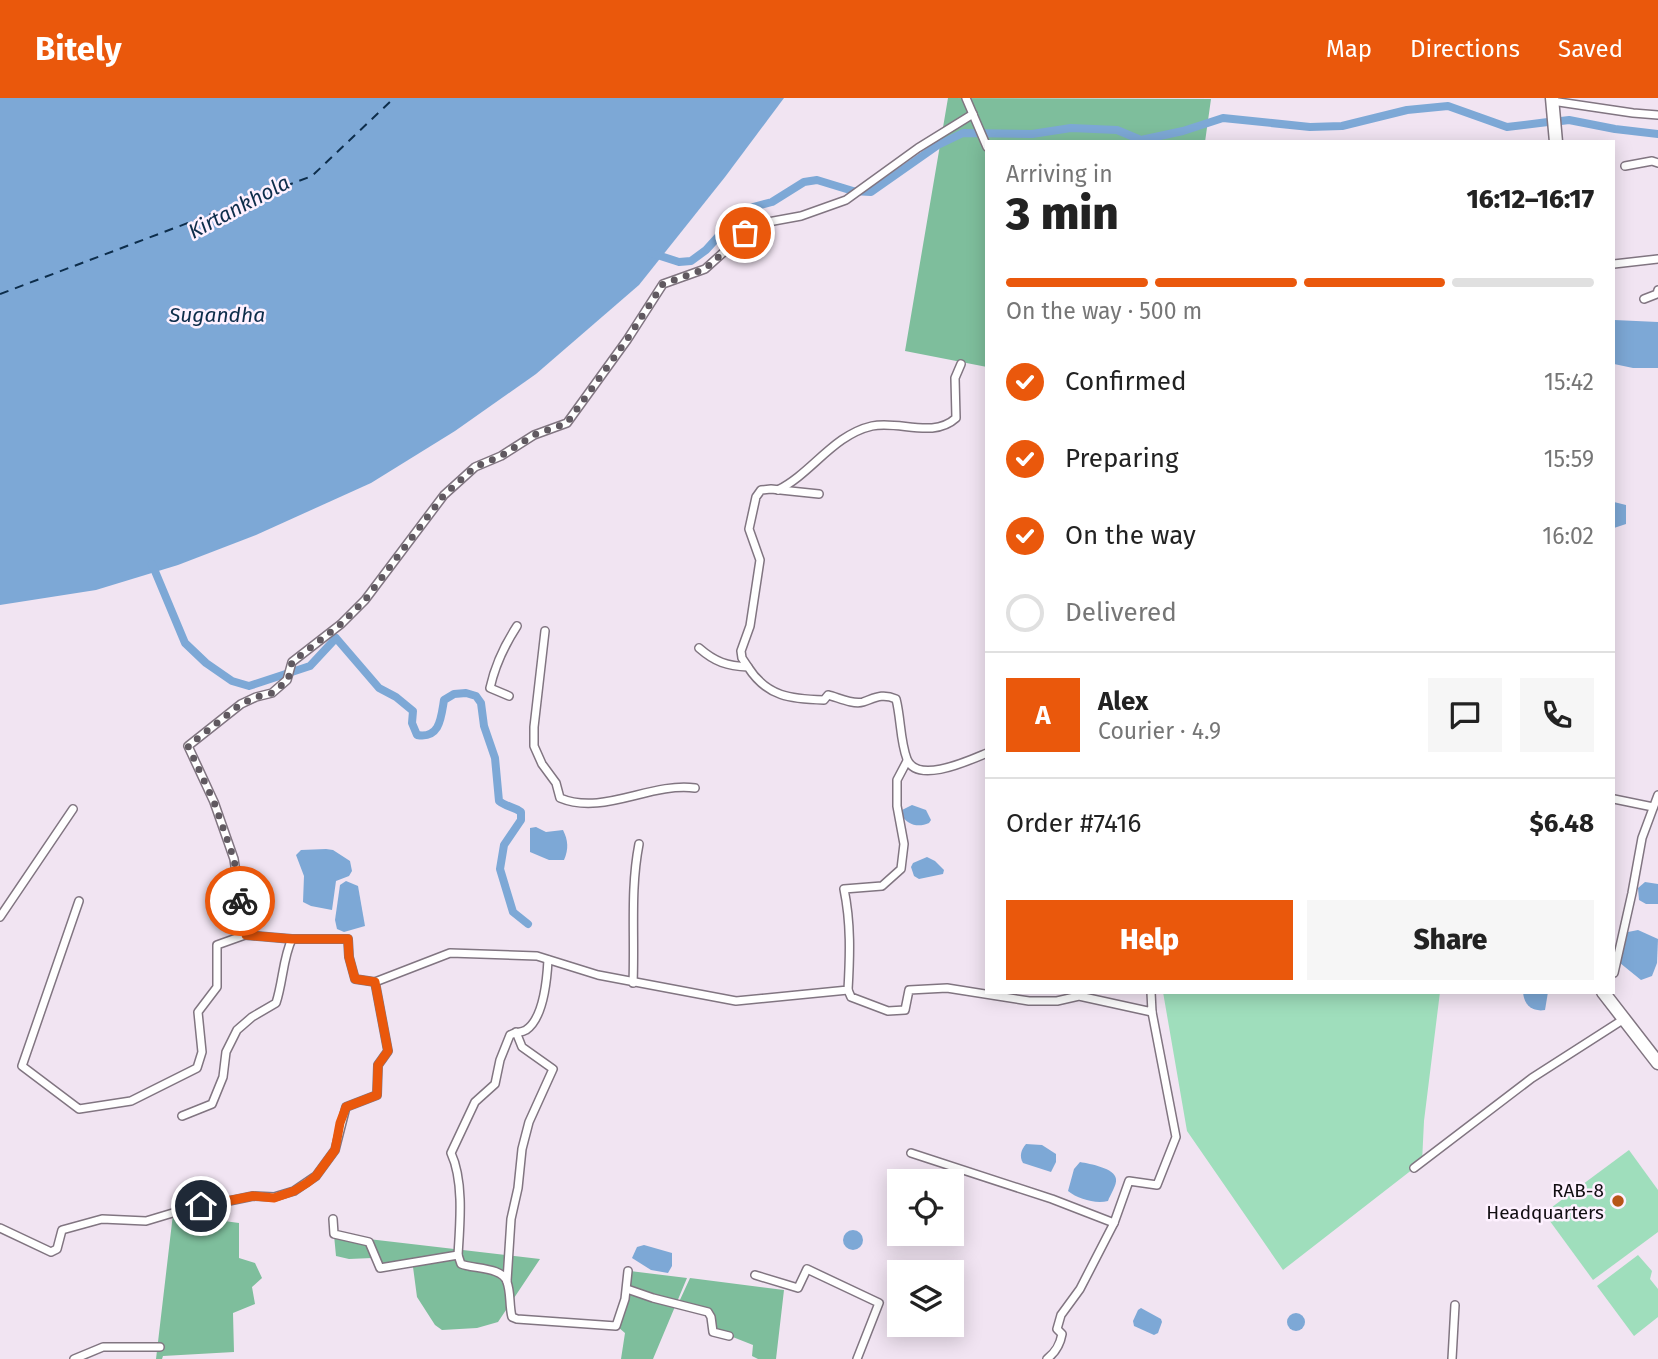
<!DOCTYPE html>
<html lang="en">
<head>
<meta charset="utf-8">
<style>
  body { margin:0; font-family:"Fira Sans",sans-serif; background:#f6f6f6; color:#222; height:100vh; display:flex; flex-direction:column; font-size:26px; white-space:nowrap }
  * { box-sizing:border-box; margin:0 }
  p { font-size:23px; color:#767676 }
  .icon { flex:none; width:38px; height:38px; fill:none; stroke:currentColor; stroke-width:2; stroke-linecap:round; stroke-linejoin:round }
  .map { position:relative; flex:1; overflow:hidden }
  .side { position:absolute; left:985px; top:42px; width:630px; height:854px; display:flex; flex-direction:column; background:#fff; border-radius:0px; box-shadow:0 4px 18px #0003 }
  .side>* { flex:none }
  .controls { position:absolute; left:887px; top:1071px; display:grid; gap:14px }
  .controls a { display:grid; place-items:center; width:77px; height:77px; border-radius:0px; background:#fff; box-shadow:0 4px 18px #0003; font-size:35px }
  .pin { position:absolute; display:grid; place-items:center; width:60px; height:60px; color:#fff; margin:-30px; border:4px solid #fff; border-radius:50%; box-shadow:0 2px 7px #0007 }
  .courier { position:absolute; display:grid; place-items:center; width:70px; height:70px; margin:-35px; border:5px solid #ea580c; border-radius:50%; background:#fff; color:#222; box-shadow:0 2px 9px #0007 }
  .headline em { font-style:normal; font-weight:800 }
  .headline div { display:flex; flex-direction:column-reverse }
  .headline { display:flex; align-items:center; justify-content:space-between; height:119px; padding:0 21px }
  h1 { font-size:46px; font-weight:800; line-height:52px }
  .bar { display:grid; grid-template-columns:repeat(4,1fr); gap:10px 7px; align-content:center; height:84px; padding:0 21px }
  .bar i { height:9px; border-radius:5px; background:#e0e0e0 }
  .bar .on { background:#ea580c }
  .bar p { grid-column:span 4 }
  .line { display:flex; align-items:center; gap:18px; padding:0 21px; border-top:2px solid #e0e0e0 }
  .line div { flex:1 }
  .round { display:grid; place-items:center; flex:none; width:74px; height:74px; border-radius:0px; background:#f6f6f6 }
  ol { padding:0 21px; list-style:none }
  li { display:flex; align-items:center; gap:21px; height:77px }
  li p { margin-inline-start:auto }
  li .icon { padding:7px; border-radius:50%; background:#ea580c; color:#fff; stroke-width:4 }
  li:last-child { color:#767676 }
  li i { width:38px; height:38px; border:4px solid #e0e0e0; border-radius:50% }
  .action { display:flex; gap:14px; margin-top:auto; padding:14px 21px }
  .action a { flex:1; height:80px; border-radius:0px; background:#ea580c; color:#fff; font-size:28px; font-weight:800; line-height:80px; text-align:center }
  .action a+a { background:#f6f6f6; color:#222 }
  header { display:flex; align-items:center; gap:42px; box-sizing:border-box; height:98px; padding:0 35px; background:#ea580c; color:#fff }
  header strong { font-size:33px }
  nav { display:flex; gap:38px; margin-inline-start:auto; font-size:24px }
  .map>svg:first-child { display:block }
  .green { fill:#9fdebc }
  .forest { fill:#7ebe9c }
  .water { fill:#7da8d6 }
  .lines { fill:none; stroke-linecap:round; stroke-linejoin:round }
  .canal { stroke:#7da8d6; stroke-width:8 }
  .ferry { stroke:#0d2d4b; stroke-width:2; stroke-dasharray:9 7; stroke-linecap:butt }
  .minor-casing { stroke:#817581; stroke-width:10 }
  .trunk-casing { stroke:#817581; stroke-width:15 }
  .minor { stroke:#fff; stroke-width:7 }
  .trunk { stroke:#fff; stroke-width:12 }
  .done { stroke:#605960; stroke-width:7; stroke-dasharray:0 12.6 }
  .route { stroke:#ea580c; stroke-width:9 }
  .poi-dot { fill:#b75517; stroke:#fef1ff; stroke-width:2.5 }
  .labels { text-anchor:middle; stroke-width:5; stroke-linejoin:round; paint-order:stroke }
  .poi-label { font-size:19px; fill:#120e12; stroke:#fef1ff; text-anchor:end }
  .water-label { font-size:21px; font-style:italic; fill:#0d2d4b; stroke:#fef1ff }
</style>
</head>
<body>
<header>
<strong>Bitely</strong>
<nav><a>Map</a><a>Directions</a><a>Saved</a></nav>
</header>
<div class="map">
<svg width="1658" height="1261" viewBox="0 0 1658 1261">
  <rect width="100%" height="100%" fill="#f1e4f2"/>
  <!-- green -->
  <g class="green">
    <path d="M1163,894H1440L1424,1023L1422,1064L1283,1172L1187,1033Z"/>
    <path d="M1629,1052L1658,1092V1134L1593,1182L1544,1115Z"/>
    <path d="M1638,1157L1652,1173L1650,1181L1658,1191V1219L1634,1238L1597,1188Z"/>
  </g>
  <!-- forest -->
  <g class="forest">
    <path d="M948,0L1211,1L1205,44H987V269L905,253Z"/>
    <path d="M173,1116L239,1125V1160L255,1165L262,1180L252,1189L255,1206L233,1215L234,1254L163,1258L162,1261H156Z"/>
    <path d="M334,1137L540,1161L498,1224L477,1230L442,1232L435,1227L417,1199L413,1169L379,1174L372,1160L349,1161L336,1158Z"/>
    <path d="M630,1173L687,1180L653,1261H621L625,1235L618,1229Z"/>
    <path d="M690,1180L784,1192L776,1261H758L752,1258L753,1247L715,1232L713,1213L679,1204Z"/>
  </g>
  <!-- water -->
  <g class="water">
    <path d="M0,0H784L725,79L639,187L536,276L455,333L371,385L256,437L178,467L96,492L0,507Z"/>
    <path d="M1614,222L1658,224V270H1633L1614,266Z"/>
    <path d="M1614,404L1626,407V426L1614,430Z"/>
    <path d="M912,707L926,712L931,722L929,725C918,730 907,727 901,716L902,712Z"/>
    <path d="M536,729L546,734L563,732C568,742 569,751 564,762H549L530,754V730Z"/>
    <path d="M326,751L333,752L350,763L352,773L349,778L336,783L332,812L311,808L303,804L304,778L296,757L301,752Z"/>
    <path d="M927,759L935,763L944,772L943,776L919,781L914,778L911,769L913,765Z"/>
    <path d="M346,783L358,788L365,828L344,834L337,831L335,822L340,787Z"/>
    <path d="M1645,784L1658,786V806H1646L1639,802L1638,790Z"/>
    <path d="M1638,832L1658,841L1657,865L1652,878L1641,882L1620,865L1621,849L1628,834Z"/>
    <path d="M1523,894H1548L1545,912C1533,914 1524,908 1523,894Z"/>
    <path d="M1026,1046L1042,1047L1056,1056V1064L1051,1074L1023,1065C1019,1058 1021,1052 1026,1046Z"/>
    <path d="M1080,1064C1090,1066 1115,1070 1116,1081C1117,1087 1110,1097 1108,1103C1095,1106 1078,1101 1068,1093L1074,1071Z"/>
    <circle cx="853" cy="1142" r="10"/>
    <path d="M644,1147L672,1155V1168L668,1175L651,1172L632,1160L637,1149Z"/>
    <path d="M1141,1210L1161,1221L1162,1224L1158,1235L1154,1237L1134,1228L1133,1223L1138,1212Z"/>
    <circle cx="1296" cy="1224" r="9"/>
  </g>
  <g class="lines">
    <!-- canal -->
    <g class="canal">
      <path d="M1561,23L1569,22L1615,31L1658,36"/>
      <path d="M651,155L679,164L691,163L706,152L735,120L753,109L772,104L804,84L817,82L853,93L871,94L938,47L963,35L1032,36L1071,30L1117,32L1141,42L1183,33L1223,20L1310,29L1342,28L1407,12L1448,8L1507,29L1548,24"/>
      <path d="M152,466L185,545L206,565L232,583L249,588L310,568L336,540L379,590L396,599L413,613L412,625L417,637C440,641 441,620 444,602L454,596L466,595L476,598L481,605L484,628L495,660L499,703C506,709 513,708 521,714V722L504,747L500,771L513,814L528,826"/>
    </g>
    <!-- ferry -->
    <path class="ferry" d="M0,196L312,78L394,0"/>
    <!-- minor casing -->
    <g class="minor-casing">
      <g id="minor">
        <path d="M966,0L987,49"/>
        <path d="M1552,3L1633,15L1658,17"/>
        <path d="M1625,68L1652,63L1658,65"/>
        <path d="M1614,166L1658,161"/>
        <path d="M1644,201L1657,196L1658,192"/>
        <path d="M778,392C812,375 833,337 872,328C899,322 933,341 956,320L955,280L961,266"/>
        <path d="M545,533L534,629V648L542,666L556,685L560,700C603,718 650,684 695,690"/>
        <path d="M699,550C715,564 727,568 748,569C767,599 791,601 824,602L828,597C837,599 853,607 863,604C875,600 882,595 896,601C901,620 900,643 907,661C917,687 970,662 987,655"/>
        <path d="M748,569L742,560L741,553L750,528L760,462L749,431L756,399L761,392L771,391L819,396"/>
        <path d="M509,598L490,590C495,567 504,548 517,528"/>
        <path d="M1614,701L1653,709"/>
        <path d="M79,803L22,968L79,1011L131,1003L197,970L202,954L198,914L217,889V847L245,837L234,761L214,704L188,648L241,606L256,599L272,595L287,582L292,564L341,526L365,502L444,397L475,369L501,358L534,337L567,325L627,242L663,186L705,171L745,135L757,126L801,118L846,102L918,50L973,16"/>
        <path d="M0,819L73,711"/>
        <path d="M245,837L292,841H348L349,859L355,881L375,884"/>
        <path d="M1614,875L1632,795L1642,740L1658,697"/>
        <path d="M633,885C635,838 630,792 639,746"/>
        <path d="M848,892L851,899L888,913L905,912L909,892L947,890L1029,903H1057L1079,898L1152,914L1151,894"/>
        <path d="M182,1018L212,1006L223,979L226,954L237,932L252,919L276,905C283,884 283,859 292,841"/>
        <path d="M911,1055L1052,1101L1114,1125L1129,1083L1157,1087L1176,1039L1152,914"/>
        <path d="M1414,1070L1532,980L1624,921"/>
        <path d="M333,1121L334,1136L369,1144L380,1170L458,1157L461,1166C473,1171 503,1169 507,1184C511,1195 509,1207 512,1219L517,1221L616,1228L625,1201L628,1173"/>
        <path d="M0,1130L51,1154L57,1151L62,1132L102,1121L146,1123L176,1114L253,1098L274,1099L294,1093L316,1078L335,1052L346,1009L377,997L378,967L388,953L375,884L450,855L537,858L598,877L736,903L848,892C850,857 851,825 844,791L882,788L901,771L904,746L897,708V682L907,663"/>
        <path d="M458,1157C460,1126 464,1083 451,1055L475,1004L495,986L500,962L510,937C515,934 521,935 526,932C544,920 547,881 548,862"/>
        <path d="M755,1177L798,1190L807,1171L879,1205L857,1261"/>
        <path d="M507,1183L511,1121L518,1090L522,1051L529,1024L553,971L522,949L516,934"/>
        <path d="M627,1191L653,1200L708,1214L711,1219L713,1234L729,1238"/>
        <path d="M74,1261L103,1249H160"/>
        <path d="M1047,1261C1056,1254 1060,1247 1062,1236L1057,1231L1061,1217L1080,1191L1114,1125"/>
        <path d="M1452,1261L1455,1207"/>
      </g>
    </g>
    <!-- trunk casing -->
    <g class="trunk-casing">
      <g id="trunk">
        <path d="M1552,0L1556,44"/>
        <path d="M1603,894L1658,965"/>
      </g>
    </g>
    <!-- minor -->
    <use href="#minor" class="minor"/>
    <!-- trunk -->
    <use href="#trunk" class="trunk"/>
  </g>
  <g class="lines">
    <!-- done -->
    <path class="done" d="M240,803L234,761L214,704L188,648L241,606L256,599L272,595L288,582L292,564L341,526L365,502L444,397L475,369L501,358L534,337L567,325L626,243L663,186L705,171L745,135"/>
    <!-- route -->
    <path class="route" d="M201,1108L253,1098L274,1100L294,1093L307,1085L316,1078L335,1052L340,1025L346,1009L377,997L378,967L388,953L375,884L355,881L349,859L348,841H292L246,837L240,803"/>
  </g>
  <!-- markers -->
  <circle class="poi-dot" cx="1618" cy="1103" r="7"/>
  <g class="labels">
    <!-- poi labels -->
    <g class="poi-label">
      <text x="1604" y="1099">RAB-8<tspan x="1604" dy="22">Headquarters</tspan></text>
    </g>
    <!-- water labels -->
    <g class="water-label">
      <text transform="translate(239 109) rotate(-28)" y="7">Kirtankhola</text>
      <text x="217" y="224">Sugandha</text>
    </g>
  </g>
</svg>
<div class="controls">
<a><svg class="icon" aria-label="locate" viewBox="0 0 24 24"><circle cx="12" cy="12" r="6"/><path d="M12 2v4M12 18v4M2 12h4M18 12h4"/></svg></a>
<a><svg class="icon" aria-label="layers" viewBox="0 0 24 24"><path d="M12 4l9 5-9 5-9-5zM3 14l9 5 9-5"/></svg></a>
</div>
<div class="pin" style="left:745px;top:135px;background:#ea580c"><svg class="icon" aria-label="bag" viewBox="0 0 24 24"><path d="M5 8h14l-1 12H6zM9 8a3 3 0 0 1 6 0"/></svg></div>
<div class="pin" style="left:201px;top:1108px;background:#1f2937"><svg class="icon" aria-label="home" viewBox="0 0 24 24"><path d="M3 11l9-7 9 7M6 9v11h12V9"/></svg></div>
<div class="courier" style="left:240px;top:803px"><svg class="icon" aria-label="bike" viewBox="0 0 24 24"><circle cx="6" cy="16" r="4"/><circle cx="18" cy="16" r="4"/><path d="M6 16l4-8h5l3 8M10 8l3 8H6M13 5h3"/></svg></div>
<section class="side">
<div class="headline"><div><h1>3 min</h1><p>Arriving in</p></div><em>16:12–16:17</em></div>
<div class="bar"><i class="on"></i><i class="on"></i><i class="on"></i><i></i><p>On the way · 500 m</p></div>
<ol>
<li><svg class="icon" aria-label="check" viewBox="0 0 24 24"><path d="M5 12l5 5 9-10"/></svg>Confirmed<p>15:42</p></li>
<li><svg class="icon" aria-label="check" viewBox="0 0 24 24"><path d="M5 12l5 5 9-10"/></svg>Preparing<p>15:59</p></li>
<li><svg class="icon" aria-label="check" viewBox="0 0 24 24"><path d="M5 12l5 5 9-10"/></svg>On the way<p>16:02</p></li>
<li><i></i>Delivered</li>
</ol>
<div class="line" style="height:126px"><b class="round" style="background:#ea580c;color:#fff">A</b><div><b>Alex</b><p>Courier · 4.9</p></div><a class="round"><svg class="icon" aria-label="chat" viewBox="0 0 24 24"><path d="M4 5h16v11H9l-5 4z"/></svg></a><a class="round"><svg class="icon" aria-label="phone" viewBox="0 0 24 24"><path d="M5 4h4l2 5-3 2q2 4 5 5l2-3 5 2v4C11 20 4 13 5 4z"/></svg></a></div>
<div class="line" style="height:91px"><div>Order #7416</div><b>$6.48</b></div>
<div class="action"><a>Help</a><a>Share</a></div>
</section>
</div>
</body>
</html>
